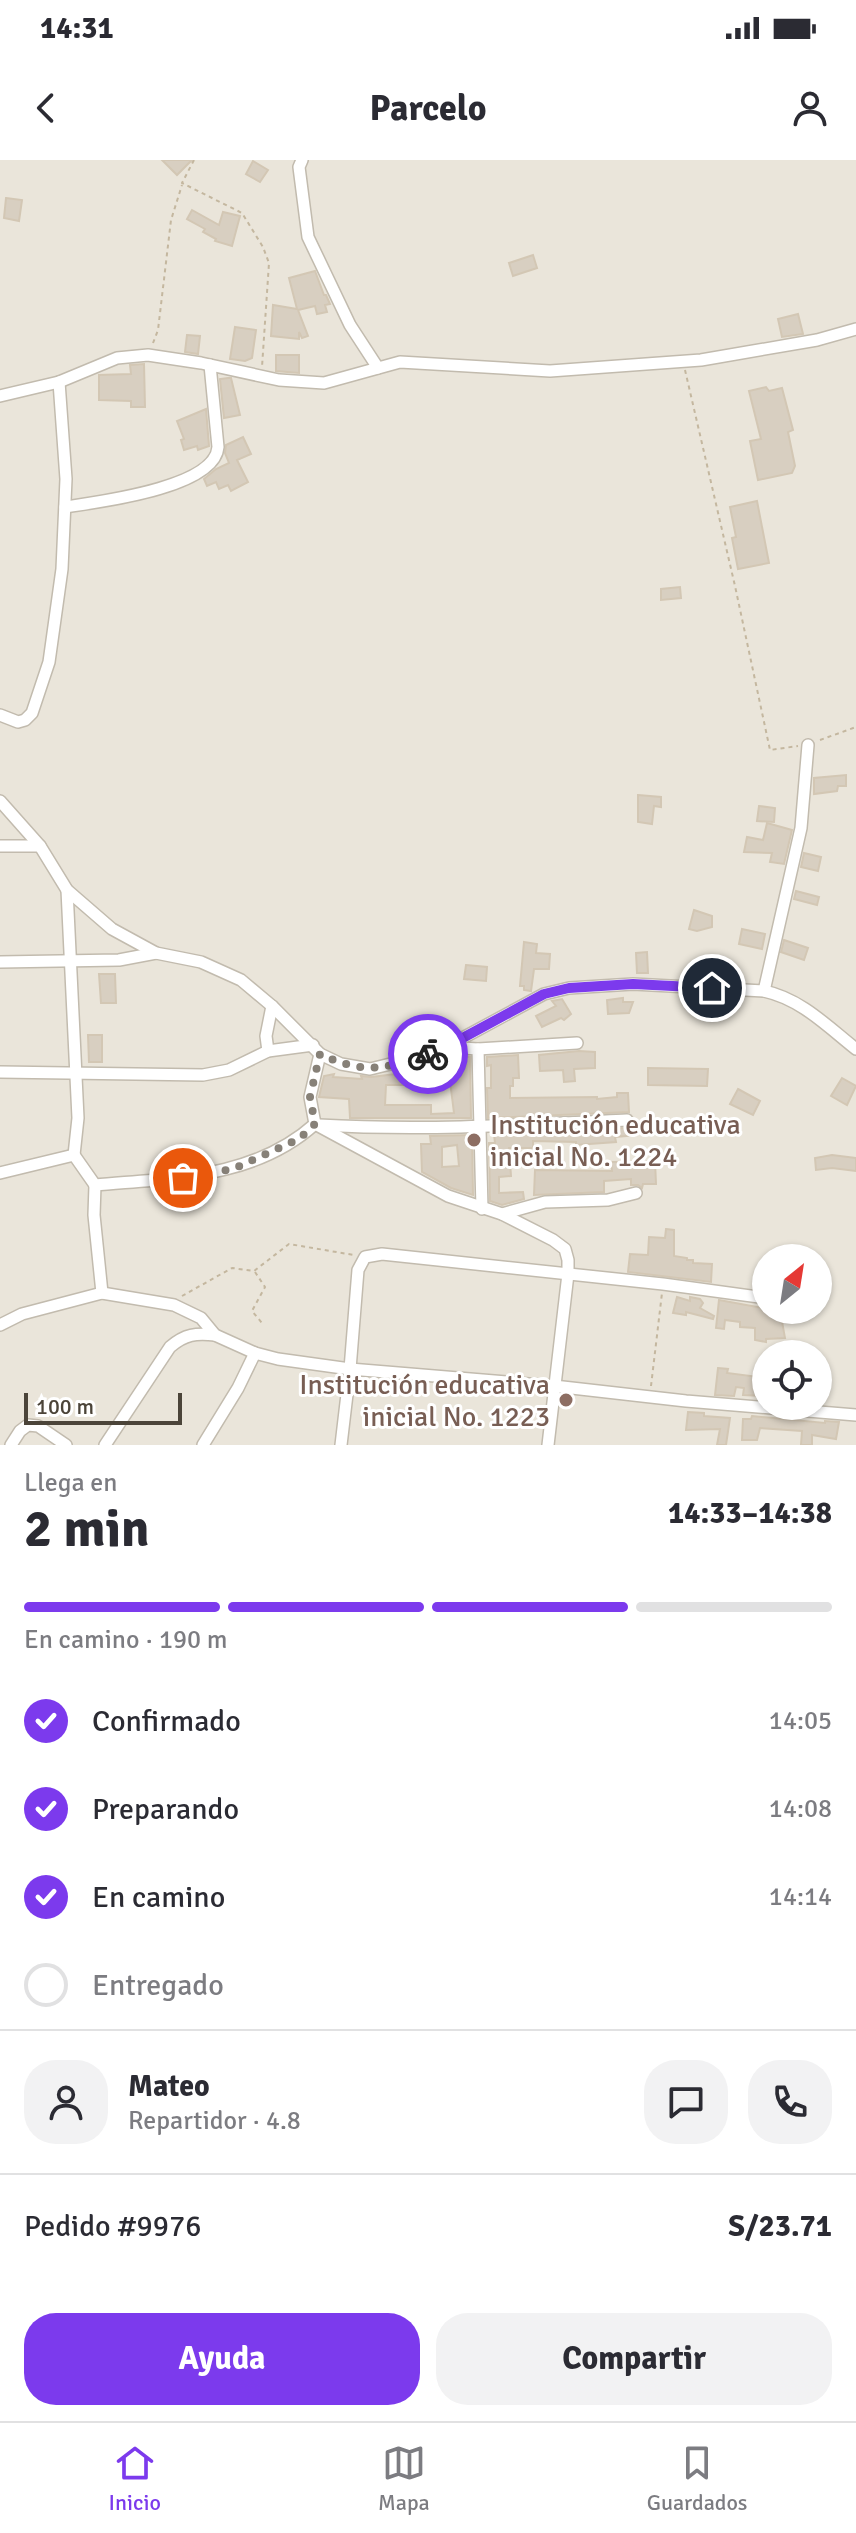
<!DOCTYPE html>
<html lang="es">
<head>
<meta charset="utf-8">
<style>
  body { margin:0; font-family:Signika,sans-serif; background:#f2f2f3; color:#2b2b33; height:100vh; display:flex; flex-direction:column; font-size:30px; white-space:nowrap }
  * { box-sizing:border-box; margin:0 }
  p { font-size:26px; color:#7c7c81 }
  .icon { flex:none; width:44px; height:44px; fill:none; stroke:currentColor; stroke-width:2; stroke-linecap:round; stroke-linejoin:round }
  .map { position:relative; height:1285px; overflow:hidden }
  .details { display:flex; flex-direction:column; background:#fff; flex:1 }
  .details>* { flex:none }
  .needle { width:52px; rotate:30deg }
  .buttons { position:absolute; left:752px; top:1084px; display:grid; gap:16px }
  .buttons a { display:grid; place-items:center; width:80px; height:80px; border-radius:50%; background:#fff; box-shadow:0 2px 6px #0004; font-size:40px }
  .scale { position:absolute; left:24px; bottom:20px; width:158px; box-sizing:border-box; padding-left:8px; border:4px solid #4b4439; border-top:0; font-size:22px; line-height:28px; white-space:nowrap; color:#4b4439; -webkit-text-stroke:6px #fff; paint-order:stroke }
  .pin { position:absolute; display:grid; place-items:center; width:68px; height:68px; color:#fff; margin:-34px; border:4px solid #fff; border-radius:50%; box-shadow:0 2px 8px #0007 }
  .courier { position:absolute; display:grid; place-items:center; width:80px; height:80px; margin:-40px; border:6px solid #7c3aed; border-radius:50%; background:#fff; color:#222; box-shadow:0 2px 10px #0007 }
  .head em { font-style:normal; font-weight:700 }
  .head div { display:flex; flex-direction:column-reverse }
  .head { display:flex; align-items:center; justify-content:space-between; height:136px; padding:0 24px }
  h1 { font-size:52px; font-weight:700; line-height:60px }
  .bar { display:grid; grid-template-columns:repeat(4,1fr); gap:12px 8px; align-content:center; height:96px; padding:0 24px }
  .bar i { height:10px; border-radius:6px; background:#e1e1e2 }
  .bar .current { background:#7c3aed }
  .bar p { grid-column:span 4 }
  .line { display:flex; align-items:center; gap:20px; padding:0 24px; border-top:2px solid #e1e1e2 }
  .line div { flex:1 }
  .round { display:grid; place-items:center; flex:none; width:84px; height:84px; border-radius:32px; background:#f2f2f3 }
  ol { padding:0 24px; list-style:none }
  li { display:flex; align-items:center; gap:24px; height:88px }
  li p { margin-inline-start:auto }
  li .icon { padding:8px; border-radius:50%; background:#7c3aed; color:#fff; stroke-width:4 }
  li:last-child { color:#7c7c81 }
  li i { width:44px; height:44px; border:4px solid #e1e1e2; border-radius:50% }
  .cta { display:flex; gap:16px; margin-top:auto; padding:16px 24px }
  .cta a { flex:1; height:92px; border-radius:32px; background:#7c3aed; color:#fff; font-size:32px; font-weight:700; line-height:92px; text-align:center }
  .cta a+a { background:#f2f2f3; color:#2b2b33 }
  .status { display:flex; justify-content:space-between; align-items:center; height:56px; padding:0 40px; background:#fff; direction:ltr }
  .status svg { height:22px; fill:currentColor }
  header { display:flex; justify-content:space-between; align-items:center; height:104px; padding:0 24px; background:#fff; font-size:36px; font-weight:700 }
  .dock { display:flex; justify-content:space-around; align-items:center; height:112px; border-top:2px solid #e1e1e2; background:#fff; font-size:22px; color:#7c7c81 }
  .dock a { display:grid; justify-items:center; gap:4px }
  .dock .current { color:#7c3aed }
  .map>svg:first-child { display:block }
  .residential { fill:#eae5da; fill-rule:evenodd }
  .building { fill:#d8cfc1; stroke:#d3c7b4; stroke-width:2; fill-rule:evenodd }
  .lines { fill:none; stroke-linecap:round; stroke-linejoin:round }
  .street-casing { stroke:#c2bbae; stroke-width:14 }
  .path { stroke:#c4b79f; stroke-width:2; stroke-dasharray:4 4; stroke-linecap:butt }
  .street { stroke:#fff; stroke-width:11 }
  .done { stroke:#878178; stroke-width:8; stroke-dasharray:0 14.4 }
  .route { stroke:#7c3aed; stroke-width:10 }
  .education-dot { fill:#8d6e63; stroke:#fff; stroke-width:3 }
  .labels { text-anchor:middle; stroke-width:6; stroke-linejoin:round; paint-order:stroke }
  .education-label { font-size:28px; fill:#785e54; stroke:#fff; text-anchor:start }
</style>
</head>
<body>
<div class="status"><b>14:31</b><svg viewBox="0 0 49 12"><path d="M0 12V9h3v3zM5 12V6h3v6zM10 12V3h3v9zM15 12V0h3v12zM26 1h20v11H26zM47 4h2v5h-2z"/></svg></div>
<header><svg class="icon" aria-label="back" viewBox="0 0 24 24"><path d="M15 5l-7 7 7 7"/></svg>Parcelo<svg class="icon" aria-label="person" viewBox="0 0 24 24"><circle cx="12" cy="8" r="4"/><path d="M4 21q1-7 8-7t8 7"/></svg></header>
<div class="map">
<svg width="856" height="1285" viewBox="0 0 856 1285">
  <rect width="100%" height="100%" fill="#f6f3ec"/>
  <!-- residential -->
  <path class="residential" d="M0,0H856V1285H0ZM766,1098H818V1150H766ZM766,1194H818V1246H766Z"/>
  <!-- building -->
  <g class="building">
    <path d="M162,0H192L177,15Z"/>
    <path d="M253,1L268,10L260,22L246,14Z"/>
    <path d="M6,38L22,40L19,61L4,58Z"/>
    <path d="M192,50L219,65L223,52L240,56L232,86L215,81L216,79L203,72L205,69L187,59Z"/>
    <path d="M533,95L537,108L513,116L509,103Z"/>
    <path d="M315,111L324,135H326L330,144L325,145L327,152L317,154L315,146L298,150L308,176L302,178L299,172V179L271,176L273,145L297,149L289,118Z"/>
    <path d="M798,154L803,174L782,177L778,159Z"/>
    <path d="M235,167L256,170L252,198L245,201L230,199Z"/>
    <path d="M187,175L200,176L198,194L185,192Z"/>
    <path d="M276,195H299V213L276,211Z"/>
    <path d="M144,204L145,247H131V241L99,240V215L131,214L130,205Z"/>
    <path d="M228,218H231L240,255L224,258L220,219Z"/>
    <path d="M766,227L769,231L782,228L793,270L788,272L795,306L792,313L758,320L750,281L761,279L749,231Z"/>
    <path d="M206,249L209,286L198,290L197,286L184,290L181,280L184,279L177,261Z"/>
    <path d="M243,277L251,294L237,300L248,322L231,331L228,325L219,329L216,322L207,326L204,319L216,309L229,303L225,293L226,285Z"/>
    <path d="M757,341L769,403L738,409L732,378L736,377L730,347Z"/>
    <path d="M680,427L681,438L661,440V429Z"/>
    <path d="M846,615V626H838L837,631L814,634V618Z"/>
    <path d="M638,635L661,637V647L654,646L652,664L638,662Z"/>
    <path d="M759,646L775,648L774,662L757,661Z"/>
    <path d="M767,663L792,670L784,704L770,702L772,693L744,692L747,677L763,680Z"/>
    <path d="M804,693L821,697L818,711L801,707Z"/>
    <path d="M796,731L819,737L817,745L794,739Z"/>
    <path d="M694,750L712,756V767L697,771L689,769Z"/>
    <path d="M742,769L765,774L762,789L739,784Z"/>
    <path d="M784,780L808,788L804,800L781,792Z"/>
    <path d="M524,782L537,784L536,793L550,794L549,809H534L531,831L524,830V826H520Z"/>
    <path d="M647,792L648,813H637L636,793Z"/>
    <path d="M466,805L487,807L486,821L464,819Z"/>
    <path d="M99,814H115L116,843H101Z"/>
    <path d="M623,838V842H633L629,853L608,854L607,840Z"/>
    <path d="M562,839L571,854L564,860L561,858L542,867L536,856L556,846L552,841Z"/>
    <path d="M88,875H102V902H89Z"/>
    <path d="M579,891L595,892V908L574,909L575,921L564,922L563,910L540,911L539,895Z"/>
    <path d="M518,895L519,918H513V926H510V938L597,937V939L617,937V933H628L629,952L488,958L487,928H491V905L487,906V897Z"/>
    <path d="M449,896L470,897L471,958H350L349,939L319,937L324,916L334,914L333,917L362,919L361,916L371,917L396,914V912L416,909V906L428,903L450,902ZM428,920L450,921L454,953L431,954V945H385L386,925H407V921Z"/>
    <path d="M648,908L708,909L707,926L648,925Z"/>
    <path d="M842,918L856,926L847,945L831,936Z"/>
    <path d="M738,929L760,941L753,955L730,944Z"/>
    <path d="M633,965H637V975L615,977L616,982L576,985V982L533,981V988H509L511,1016L499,1017V1033L523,1032L524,1039L502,1045L490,1041L489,983H495L494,974L627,968Z"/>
    <path d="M472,975L473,1035L451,1028L422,1012L421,984H431L430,976ZM457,985L459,1006L442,1007V987Z"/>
    <path d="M832,995L856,998V1011L832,1008L816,1010L815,998Z"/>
    <path d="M655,1001L656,1024H643L642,1028L638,1025H631V1019L604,1021V1032L534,1035L535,1010L612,1011L611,1002Z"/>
    <path d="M666,1069L674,1070V1096L687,1098V1100H693V1103L712,1104L711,1122L628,1112L630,1094L648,1095L649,1077L665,1078Z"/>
    <path d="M677,1137L690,1141V1137L700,1139L703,1143L700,1148L714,1156L713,1159L686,1152V1155L673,1153Z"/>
    <path d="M719,1140L774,1150V1156H781L785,1178L766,1179V1182L755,1180V1168L740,1167V1162L725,1160L724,1169L716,1168Z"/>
    <path d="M718,1208L728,1209L727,1213L766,1218V1236L743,1235L744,1228L736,1227L734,1236L715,1235Z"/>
    <path d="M688,1252L704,1253V1256L730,1258L726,1285H717L720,1269L686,1270Z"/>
    <path d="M752,1256L825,1263V1261L839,1262L836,1279L812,1275V1285H801L802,1271L760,1268L757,1280H742L743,1259H751Z"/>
  </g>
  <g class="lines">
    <!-- street casing -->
    <g class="street-casing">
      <g id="street">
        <path d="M302,0L299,7L308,77L350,165L378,208"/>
        <path d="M0,236L59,222L117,198L148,195L201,203L279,220L324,223L400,202L550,211L701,200L817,180L856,169"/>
        <path d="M65,347C98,342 215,328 218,287L210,205"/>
        <path d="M0,555L18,562L25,560L32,553L49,502L62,409L66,319L59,222"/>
        <path d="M0,641L40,686L67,730L112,769L156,793L201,802L241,820L272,846L320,894L341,904L370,909L419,897L446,887L544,834L569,828L633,824L764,831C801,839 827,866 856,889"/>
        <path d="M0,686H40"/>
        <path d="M67,730L78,958L74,995"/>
        <path d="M0,802L119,800L156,793"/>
        <path d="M764,831L801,668L808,585"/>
        <path d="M446,887L478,889L482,1049"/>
        <path d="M478,889L577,883"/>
        <path d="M268,891L266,876L272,846"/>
        <path d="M0,912L203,915L229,910L268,891L313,885"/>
        <path d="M315,964L448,1036L502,1054L553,1080L565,1089L568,1100V1114L548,1285"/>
        <path d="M315,964L310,937L320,894"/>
        <path d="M319,965C422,971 524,965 627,960"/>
        <path d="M0,1013L74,995L95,1025C171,1018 254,1019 315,964"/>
        <path d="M95,1025L94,1055L102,1133"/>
        <path d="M502,1054L545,1042L608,1040L636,1033"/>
        <path d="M0,1165L22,1154L102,1133L174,1145L201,1158L215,1175L255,1193L278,1199L350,1209L554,1226L686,1241L856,1255"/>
        <path d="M11,1285L20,1271L28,1265L38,1266L66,1285"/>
        <path d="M105,1285L170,1187C185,1174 196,1173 215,1175"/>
        <path d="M203,1285L238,1228L255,1193"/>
        <path d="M341,1285L350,1209L358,1110L365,1097L382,1094L663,1124L766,1138"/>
      </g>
    </g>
    <!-- path -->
    <g class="path">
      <path d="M194,0L182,23L242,53L263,87L269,103L262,207"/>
      <path d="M153,183L158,170L171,60L182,25"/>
      <path d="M685,210L735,426L770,590L798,586"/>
      <path d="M820,580L856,567"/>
      <path d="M255,1112L265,1127L252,1151L262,1163"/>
      <path d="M182,1136L232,1108L254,1111L289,1084L354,1095"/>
      <path d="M651,1226L662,1133"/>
    </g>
    <!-- street -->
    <use href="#street" class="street"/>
  </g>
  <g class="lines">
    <!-- done -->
    <path class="done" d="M183,1018L233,1009L299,979L315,964L310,937L320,894C362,914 385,910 428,894"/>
    <!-- route -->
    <path class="route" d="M428,894L446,887L544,834L569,828L633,824L712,828"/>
  </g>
  <!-- markers -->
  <g class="education-dot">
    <circle cx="474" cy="980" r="8"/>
    <circle cx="566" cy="1240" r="8"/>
  </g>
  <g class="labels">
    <!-- education labels -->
    <g class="education-label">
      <text x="490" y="974">Institución educativa<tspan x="490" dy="32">inicial No. 1224</tspan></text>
      <text x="550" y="1234" text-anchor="end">Institución educativa<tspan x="550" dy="32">inicial No. 1223</tspan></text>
    </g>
  </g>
</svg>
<div class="buttons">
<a><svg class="needle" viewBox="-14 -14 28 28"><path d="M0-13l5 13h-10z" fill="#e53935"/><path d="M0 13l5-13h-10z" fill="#7c7c81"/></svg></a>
<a><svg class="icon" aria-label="locate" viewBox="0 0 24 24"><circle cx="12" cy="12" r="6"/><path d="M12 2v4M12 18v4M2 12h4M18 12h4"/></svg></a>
</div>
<div class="scale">100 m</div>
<div class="pin" style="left:183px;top:1018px;background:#ea580c"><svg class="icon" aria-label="bag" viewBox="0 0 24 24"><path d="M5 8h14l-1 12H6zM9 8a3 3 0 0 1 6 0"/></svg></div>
<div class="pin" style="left:712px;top:828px;background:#1f2937"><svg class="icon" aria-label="home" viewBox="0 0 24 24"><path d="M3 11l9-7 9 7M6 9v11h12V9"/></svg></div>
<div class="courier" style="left:428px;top:894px"><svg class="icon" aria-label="bike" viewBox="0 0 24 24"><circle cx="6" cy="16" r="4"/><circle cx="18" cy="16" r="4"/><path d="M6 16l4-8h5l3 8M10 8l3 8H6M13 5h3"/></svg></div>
</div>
<section class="details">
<div class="head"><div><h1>2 min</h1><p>Llega en</p></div><em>14:33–14:38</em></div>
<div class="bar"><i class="current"></i><i class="current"></i><i class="current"></i><i></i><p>En camino · 190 m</p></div>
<ol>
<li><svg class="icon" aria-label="check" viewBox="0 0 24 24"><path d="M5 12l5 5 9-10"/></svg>Confirmado<p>14:05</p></li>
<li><svg class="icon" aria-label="check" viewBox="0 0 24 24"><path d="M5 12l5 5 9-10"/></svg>Preparando<p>14:08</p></li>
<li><svg class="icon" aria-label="check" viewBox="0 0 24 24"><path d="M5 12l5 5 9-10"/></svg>En camino<p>14:14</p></li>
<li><i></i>Entregado</li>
</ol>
<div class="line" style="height:144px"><a class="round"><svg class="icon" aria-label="person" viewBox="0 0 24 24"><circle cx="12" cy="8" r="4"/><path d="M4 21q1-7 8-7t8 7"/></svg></a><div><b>Mateo</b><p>Repartidor · 4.8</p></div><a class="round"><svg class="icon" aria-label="chat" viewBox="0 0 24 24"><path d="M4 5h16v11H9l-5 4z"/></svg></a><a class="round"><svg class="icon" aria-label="phone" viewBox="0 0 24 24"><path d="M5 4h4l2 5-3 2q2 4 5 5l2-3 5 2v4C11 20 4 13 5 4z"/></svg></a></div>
<div class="line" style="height:104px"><div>Pedido #9976</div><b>S/23.71</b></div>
<div class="cta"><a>Ayuda</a><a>Compartir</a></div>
</section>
<nav class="dock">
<a class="current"><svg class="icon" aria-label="home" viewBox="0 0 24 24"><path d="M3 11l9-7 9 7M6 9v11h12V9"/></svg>Inicio</a>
<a><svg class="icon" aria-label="map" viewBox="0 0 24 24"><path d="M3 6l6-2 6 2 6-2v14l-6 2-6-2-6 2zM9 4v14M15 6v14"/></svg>Mapa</a>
<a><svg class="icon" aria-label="saved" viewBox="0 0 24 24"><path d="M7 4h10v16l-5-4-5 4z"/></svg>Guardados</a>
</nav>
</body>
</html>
